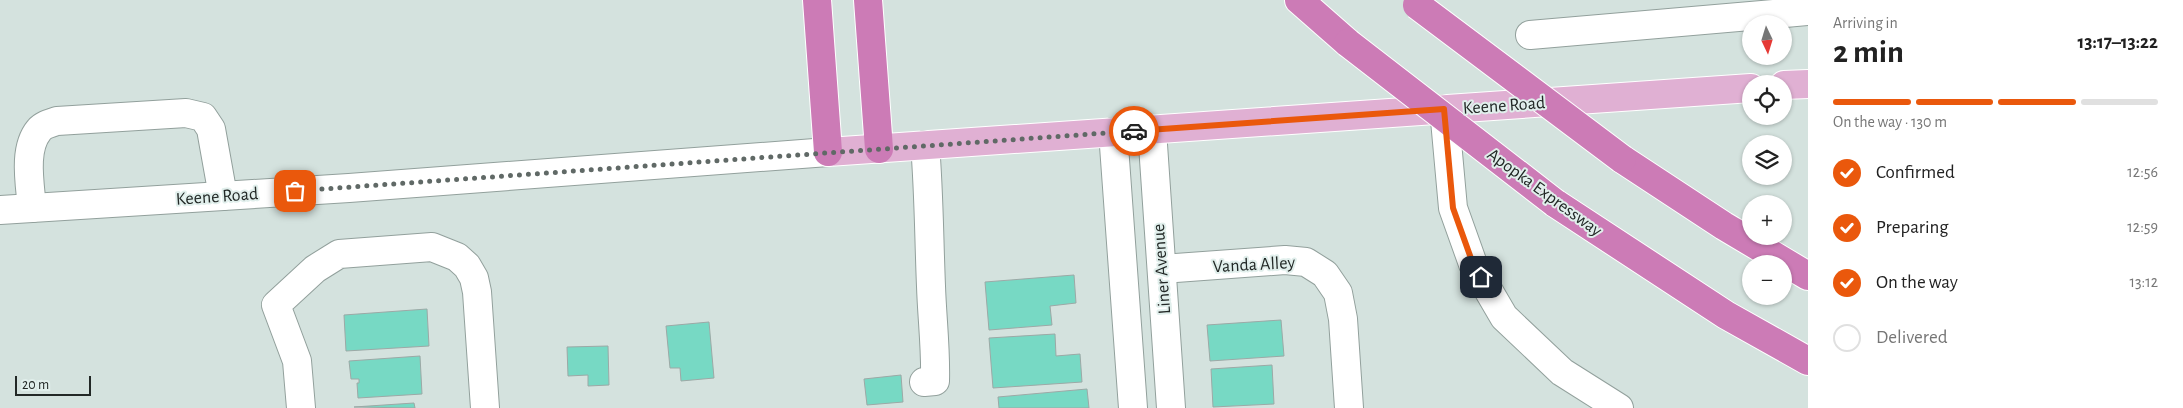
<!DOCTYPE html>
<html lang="en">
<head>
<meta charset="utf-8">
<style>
  body { margin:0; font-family:"Alegreya Sans",sans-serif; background:#f2f2f2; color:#222; height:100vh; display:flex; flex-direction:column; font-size:19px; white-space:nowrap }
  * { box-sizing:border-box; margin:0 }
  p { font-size:16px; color:#767676 }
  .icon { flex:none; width:28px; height:28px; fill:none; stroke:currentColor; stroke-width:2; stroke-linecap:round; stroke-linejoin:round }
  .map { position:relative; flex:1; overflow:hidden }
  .side { display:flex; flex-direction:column; background:#fff; width:375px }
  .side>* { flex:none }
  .needle { width:32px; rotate:176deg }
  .fabs { position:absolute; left:1742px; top:15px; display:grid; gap:10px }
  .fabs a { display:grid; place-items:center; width:50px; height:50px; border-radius:50%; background:#fff; box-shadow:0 1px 4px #0004; font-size:25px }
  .scale { position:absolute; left:15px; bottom:12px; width:76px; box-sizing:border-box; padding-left:5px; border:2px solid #222826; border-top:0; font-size:14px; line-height:18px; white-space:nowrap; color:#222826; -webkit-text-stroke:4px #e1efec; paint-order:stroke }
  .pin { position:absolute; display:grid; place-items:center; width:42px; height:42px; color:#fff; margin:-21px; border-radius:10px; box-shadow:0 2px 8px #0006 }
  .courier { position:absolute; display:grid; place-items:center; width:50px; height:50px; margin:-25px; border:4px solid #ea580c; border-radius:50%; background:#fff; color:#222; box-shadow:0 1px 6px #0007 }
  .summary em { font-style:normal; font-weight:700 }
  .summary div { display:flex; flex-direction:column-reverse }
  .summary { display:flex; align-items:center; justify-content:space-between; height:85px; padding:0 25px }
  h1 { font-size:32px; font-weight:700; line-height:38px }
  .bar { display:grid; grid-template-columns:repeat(4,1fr); gap:8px 5px; align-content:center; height:60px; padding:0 25px }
  .bar i { height:6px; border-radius:4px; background:#e0e0e0 }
  .bar .on { background:#ea580c }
  .bar p { grid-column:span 4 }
  ol { padding:0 25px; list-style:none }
  li { display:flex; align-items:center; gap:15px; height:55px }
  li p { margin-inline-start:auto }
  li .icon { padding:5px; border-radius:50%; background:#ea580c; color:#fff; stroke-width:4 }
  li:last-child { color:#767676 }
  li i { width:28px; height:28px; border:2px solid #e0e0e0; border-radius:50% }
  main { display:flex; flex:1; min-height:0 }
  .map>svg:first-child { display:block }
  .building { fill:#77d9c4; stroke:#9ca9a6 }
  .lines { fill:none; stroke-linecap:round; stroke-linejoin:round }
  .minor-casing { stroke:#92a09c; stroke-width:30 }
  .major-casing { stroke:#fff; stroke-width:30 }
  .highway-casing { stroke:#fff; stroke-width:30 }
  .minor { stroke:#fff; stroke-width:28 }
  .major { stroke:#e0b0d3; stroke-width:28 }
  .highway { stroke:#cc7bb6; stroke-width:28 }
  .highway-bridge-casing { stroke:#fff; stroke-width:30; stroke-linecap:butt }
  .highway-bridge { stroke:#cc7bb6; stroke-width:28 }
  .done { stroke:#606966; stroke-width:5; stroke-dasharray:0 9 }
  .route { stroke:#ea580c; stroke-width:6 }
  .labels { text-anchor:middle; stroke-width:4; stroke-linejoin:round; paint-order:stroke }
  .street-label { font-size:18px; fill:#222826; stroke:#e1efec }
</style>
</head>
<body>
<main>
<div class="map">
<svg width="1808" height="408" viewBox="0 0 1808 408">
  <rect width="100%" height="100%" fill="#d4e2de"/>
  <!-- building -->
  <g class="building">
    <path d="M1074,275L1076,303L1050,306L1052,325L989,330L985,282Z"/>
    <path d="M427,309L429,346L346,351L344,315Z"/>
    <path d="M1281,320L1284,356L1210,361L1207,325Z"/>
    <path d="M709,322L714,378L681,381L680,368H670L666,326Z"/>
    <path d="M1055,334L1056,356L1080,354L1082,382L993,388L989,338Z"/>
    <path d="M608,346L609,385L588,386V375L568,376L567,347Z"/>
    <path d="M420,356L422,394L358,398L357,383H359V379H351L349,361Z"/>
    <path d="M1272,365L1274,404L1213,407L1211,369Z"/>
    <path d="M901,375L903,402L867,405L864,379Z"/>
    <path d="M1087,389L1089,408H999L998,397Z"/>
    <path d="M414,403L415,408L354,407Z"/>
  </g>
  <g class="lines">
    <!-- minor casing -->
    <g class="minor-casing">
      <g id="minor">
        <path d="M1530,35L1808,11"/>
        <path d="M1444,109L1453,208L1473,264L1504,317L1562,372L1619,408"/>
        <path d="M1152,130L1171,408"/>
        <path d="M1113,132L1133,408"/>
        <path d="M32,208C30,184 23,149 39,130C43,125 51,123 57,121L186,113L203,117L211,129L223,196"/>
        <path d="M0,210L349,188L828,152"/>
        <path d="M1162,269L1285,260L1306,262L1325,274L1338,293L1343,319L1349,408"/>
        <path d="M924,382L935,381C936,349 932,318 931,286C929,239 929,192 925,145"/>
        <path d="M301,408L297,361L276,305L315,269L339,254L432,247L457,257L467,266L474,278L477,292L485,408"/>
      </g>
    </g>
    <!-- major casing -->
    <g class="major-casing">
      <g id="major">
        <path d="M1784,85L1808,84"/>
        <path d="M828,152L1751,88"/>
      </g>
    </g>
    <!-- highway casing -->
    <g class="highway-casing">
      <g id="highway">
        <path d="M817,0L828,152"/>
        <path d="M868,0L879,149"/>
        <path d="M1299,0L1348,43"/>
        <path d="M1622,159L1724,226L1808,276"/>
        <path d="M1555,203L1726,315L1808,361"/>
      </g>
    </g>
    <!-- minor -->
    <use href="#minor" class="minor"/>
    <!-- major -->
    <use href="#major" class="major"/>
    <!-- highway -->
    <use href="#highway" class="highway"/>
    <!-- highway-bridge casing -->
    <g class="highway-bridge-casing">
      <g id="highway-bridge">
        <path d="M1417,5L1622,159"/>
        <path d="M1348,43L1555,203"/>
      </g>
    </g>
    <!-- highway-bridge -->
    <use href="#highway-bridge" class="highway-bridge"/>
  </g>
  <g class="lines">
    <!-- done -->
    <path class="done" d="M295,191L1134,131"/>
    <!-- route -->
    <path class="route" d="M1134,131L1444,109L1453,208L1473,264L1481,277"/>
  </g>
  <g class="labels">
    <!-- street labels -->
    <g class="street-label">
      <text transform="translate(1504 105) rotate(-4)" y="6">Keene Road</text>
      <text transform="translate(1545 192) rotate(36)" y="6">Apopka Expressway</text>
      <text transform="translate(217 196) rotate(-4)" y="6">Keene Road</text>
      <text transform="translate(1254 264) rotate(-3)" y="6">Vanda Alley</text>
      <text transform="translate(1161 269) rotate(-94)" y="6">Liner Avenue</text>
    </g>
  </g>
</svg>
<div class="fabs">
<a><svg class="needle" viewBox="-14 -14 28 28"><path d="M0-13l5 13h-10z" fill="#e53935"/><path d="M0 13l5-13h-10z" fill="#767676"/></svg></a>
<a><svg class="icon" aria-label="locate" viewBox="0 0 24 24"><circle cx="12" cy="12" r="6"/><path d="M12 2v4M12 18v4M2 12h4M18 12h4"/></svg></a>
<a><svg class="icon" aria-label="layers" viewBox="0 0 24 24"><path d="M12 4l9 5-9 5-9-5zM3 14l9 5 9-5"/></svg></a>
<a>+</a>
<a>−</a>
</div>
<div class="scale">20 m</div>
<div class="pin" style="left:295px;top:191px;background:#ea580c"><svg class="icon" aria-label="bag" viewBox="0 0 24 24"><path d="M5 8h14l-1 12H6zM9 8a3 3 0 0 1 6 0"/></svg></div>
<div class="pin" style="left:1481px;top:277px;background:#1f2937"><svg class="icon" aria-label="home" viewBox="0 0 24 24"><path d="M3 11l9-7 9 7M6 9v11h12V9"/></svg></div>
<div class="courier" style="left:1134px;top:131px"><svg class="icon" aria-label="car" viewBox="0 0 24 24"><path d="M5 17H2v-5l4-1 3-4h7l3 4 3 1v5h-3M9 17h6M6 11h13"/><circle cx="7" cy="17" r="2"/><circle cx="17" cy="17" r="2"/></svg></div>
</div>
<section class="side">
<div class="summary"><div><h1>2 min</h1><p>Arriving in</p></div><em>13:17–13:22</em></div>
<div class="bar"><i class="on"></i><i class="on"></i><i class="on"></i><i></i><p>On the way · 130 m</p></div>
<ol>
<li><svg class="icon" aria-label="check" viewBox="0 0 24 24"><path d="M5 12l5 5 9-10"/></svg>Confirmed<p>12:56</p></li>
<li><svg class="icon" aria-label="check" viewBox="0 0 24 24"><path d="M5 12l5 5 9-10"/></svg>Preparing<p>12:59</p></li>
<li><svg class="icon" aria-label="check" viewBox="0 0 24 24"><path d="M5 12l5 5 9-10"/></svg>On the way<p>13:12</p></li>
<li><i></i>Delivered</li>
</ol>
</section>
</main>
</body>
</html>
